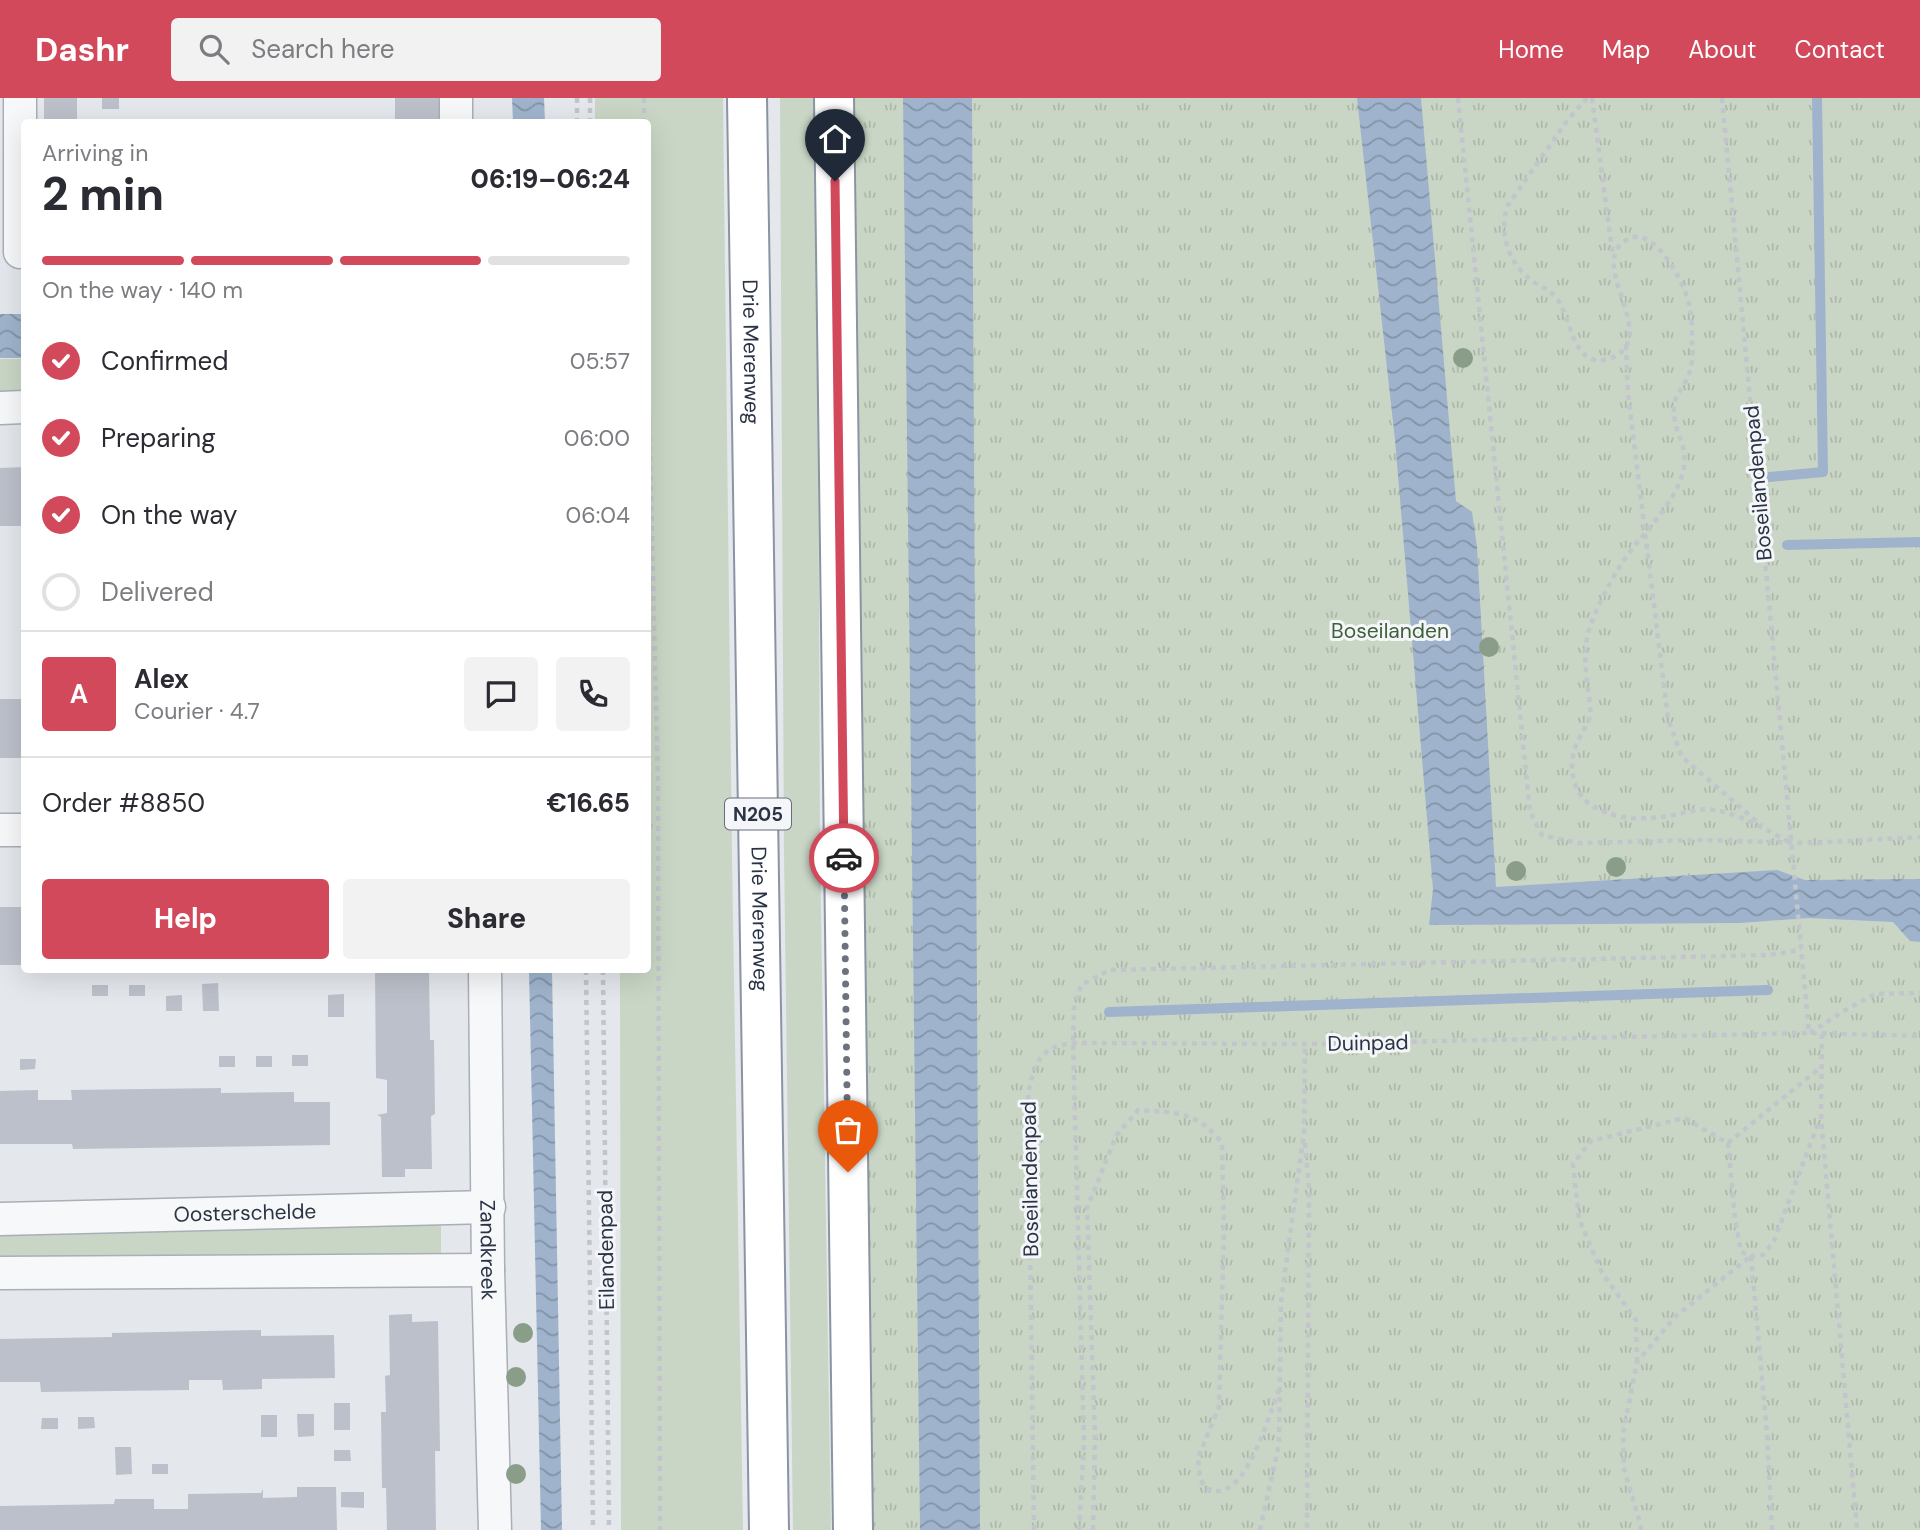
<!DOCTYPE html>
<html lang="en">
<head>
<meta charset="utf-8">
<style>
  body { margin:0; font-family:"DM Sans",sans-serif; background:#f2f2f3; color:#2b2b33; height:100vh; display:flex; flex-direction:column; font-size:26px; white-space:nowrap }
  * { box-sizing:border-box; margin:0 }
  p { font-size:23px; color:#7c7c81 }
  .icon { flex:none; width:38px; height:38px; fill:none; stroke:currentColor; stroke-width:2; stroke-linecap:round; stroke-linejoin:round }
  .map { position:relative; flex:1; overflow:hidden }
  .sheet { position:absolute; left:21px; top:21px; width:630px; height:854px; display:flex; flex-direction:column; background:#fff; border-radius:7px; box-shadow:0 7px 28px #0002 }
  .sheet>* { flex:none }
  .pin { position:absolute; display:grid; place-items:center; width:60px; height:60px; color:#fff; margin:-72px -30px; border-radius:50% 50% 50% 0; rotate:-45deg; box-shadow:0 0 7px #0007 }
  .pin .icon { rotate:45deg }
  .courier { position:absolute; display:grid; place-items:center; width:70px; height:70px; margin:-35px; border:5px solid #d1495b; border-radius:50%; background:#fff; color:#222; box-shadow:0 2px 9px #0007 }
  .headline em { font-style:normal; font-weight:800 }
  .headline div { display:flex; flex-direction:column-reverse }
  .headline { display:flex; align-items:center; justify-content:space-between; height:119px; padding:0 21px }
  h1 { font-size:46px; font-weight:800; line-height:52px }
  .bar { display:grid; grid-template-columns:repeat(4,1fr); gap:10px 7px; align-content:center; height:84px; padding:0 21px }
  .bar i { height:9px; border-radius:5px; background:#e1e1e2 }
  .bar .selected { background:#d1495b }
  .bar p { grid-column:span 4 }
  .line { display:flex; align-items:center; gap:18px; padding:0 21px; border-top:2px solid #e1e1e2 }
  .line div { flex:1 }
  .round { display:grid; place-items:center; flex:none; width:74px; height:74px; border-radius:7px; background:#f2f2f3 }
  ol { padding:0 21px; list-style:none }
  li { display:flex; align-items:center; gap:21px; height:77px }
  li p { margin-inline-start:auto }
  li .icon { padding:7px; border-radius:50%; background:#d1495b; color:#fff; stroke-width:4 }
  li:last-child { color:#7c7c81 }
  li i { width:38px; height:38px; border:4px solid #e1e1e2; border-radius:50% }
  .button { display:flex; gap:14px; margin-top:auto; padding:14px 21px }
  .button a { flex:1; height:80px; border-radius:7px; background:#d1495b; color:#fff; font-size:28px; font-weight:800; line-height:80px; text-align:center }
  .button a+a { background:#f2f2f3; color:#2b2b33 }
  header { display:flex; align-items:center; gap:42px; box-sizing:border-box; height:98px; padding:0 35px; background:#d1495b; color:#fff }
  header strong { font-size:33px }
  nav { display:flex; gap:38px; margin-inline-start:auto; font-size:24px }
  .search { width:490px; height:63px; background:#f2f2f3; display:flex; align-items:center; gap:18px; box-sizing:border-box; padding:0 24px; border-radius:7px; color:#7c7c81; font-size:26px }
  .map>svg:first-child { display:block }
  .green { fill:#c9d6c5 }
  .park { fill:url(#park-tufts) }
  .water { fill:url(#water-waves) }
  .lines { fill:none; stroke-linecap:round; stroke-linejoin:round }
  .stream { stroke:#9fb4cc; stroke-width:10 }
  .building { fill:#bbc0ca }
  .minor-casing { stroke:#a9aeb7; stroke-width:35 }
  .trunk-casing { stroke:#8b94a3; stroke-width:42 }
  .path { stroke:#c2c5cb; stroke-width:4.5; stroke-dasharray:5 5; stroke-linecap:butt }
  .minor { stroke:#f7f8fa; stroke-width:32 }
  .trunk { stroke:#fff; stroke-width:38 }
  .tree { fill:#899d89 }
  .done { stroke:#6c737f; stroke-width:7; stroke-dasharray:0 12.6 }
  .route { stroke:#d1495b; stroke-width:9 }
  .labels { text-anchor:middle; stroke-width:6; stroke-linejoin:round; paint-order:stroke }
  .shield { fill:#f4f6f9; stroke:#676e7b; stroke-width:2 }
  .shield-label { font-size:19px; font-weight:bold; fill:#2b3445 }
  .street-label { font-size:21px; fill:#2b3445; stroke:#f4f6f9 }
  .park-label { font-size:21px; fill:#3f6138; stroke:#f4f6f9 }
</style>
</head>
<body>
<header>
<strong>Dashr</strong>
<div class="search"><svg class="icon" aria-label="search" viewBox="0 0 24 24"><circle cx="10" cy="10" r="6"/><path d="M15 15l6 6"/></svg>Search here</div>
<nav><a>Home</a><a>Map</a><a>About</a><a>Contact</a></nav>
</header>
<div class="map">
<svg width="1920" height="1432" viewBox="0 0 1920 1432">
  <defs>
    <pattern id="park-tufts" width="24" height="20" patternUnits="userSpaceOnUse" patternTransform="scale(1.75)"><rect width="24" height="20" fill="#c9d6c5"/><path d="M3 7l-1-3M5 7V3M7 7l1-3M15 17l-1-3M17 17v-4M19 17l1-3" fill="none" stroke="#adb8ab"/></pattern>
    <pattern id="water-waves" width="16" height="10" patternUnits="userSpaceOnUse" patternTransform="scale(1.75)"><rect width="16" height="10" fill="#9fb4cc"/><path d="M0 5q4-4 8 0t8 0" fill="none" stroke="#8293a7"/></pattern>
  </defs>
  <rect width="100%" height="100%" fill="#e4e7ec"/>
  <!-- green -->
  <g class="green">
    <path d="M595,0H723L732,759L743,1432H621L620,872H648V24H595Z"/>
    <path d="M780,0H817L820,753L831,1432H793L784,754Z"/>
    <rect x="0" y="261" width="24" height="38"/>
    <path d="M441,1123V1160L0,1164V1128Z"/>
  </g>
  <!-- park -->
  <path class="park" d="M852,0H1920V1432H873Z"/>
  <!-- water -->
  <g class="water">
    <path d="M512,0H544L545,24H513Z"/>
    <path d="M903,0H972L980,1432H920Z"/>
    <path d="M1357,0H1421L1456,403L1472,414L1477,449L1496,789L1777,772L1805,782L1920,781V844L1910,843L1893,824L1809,820L1740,825L1429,827L1433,791L1395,342Z"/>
    <rect x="0" y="216" width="24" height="44"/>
    <path d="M529,872H552L562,1432H541Z"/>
  </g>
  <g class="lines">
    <!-- stream -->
    <g class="stream">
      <path d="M1769,379L1823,374L1817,0"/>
      <path d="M1787,447L1920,444"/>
      <path d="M1109,914L1768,892"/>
    </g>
  </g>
  <!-- building -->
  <g class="building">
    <path d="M44,0H77V22H91V24H44Z"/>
    <rect x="102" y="0" width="17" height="11"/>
    <path d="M395,0H443V24L395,22Z"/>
    <path d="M24,369V428H0V370Z"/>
    <rect x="0" y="601" width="24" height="59"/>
    <rect x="0" y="809" width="24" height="58"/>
    <path d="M375,872H429L430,942H434L435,1016L431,1018L432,1071H405V1079H382L381,1019L377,1017L387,1015V982L376,980Z"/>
    <path d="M218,885L219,913H203L202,886Z"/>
    <rect x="92" y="887" width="16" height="11"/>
    <rect x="129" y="887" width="16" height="11"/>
    <path d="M344,896V919H328V897Z"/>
    <path d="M182,897V913H166V898Z"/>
    <rect x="292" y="957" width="16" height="11"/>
    <rect x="219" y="958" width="16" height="11"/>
    <rect x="256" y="958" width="16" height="11"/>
    <path d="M20,961H36L35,971L20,972Z"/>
    <path d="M221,990V995L294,994V1004H330V1047L73,1051L72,1046H0V993L38,992V1002H72L71,992Z"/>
    <path d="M412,1216V1224L438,1223L440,1353H435L436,1432H387L386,1390H382L381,1314H386L385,1278L390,1277L389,1217Z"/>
    <path d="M261,1232V1238L334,1237L335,1280L262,1281V1291L223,1292L222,1282H189V1292L41,1294L40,1284H0V1241L112,1239V1235Z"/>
    <rect x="334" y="1305" width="16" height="27"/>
    <path d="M297,1316H314V1338L298,1339Z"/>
    <rect x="261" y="1317" width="16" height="22"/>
    <path d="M78,1319H94L95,1330L78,1331Z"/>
    <path d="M42,1320H58V1331H41Z"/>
    <path d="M115,1349H131L132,1376L116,1377Z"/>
    <path d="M334,1352H350L351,1363H334Z"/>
    <rect x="152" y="1366" width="16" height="10"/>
    <path d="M297,1389H336L337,1432H0V1408L114,1406L115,1401H154V1411H188V1396L261,1395L263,1391V1400L297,1399Z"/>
    <path d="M341,1394H364V1410L341,1409Z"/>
  </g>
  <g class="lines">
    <!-- minor casing -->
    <g class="minor-casing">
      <g id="minor">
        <path d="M456,0V24"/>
        <path d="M20,154V0"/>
        <path d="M0,310L24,309"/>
        <path d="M0,732H24"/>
        <path id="s1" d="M485,872L488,1172L495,1432"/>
        <path id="s2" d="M0,1121L489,1109"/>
        <path d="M0,1175L488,1172"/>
      </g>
    </g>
    <!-- trunk casing -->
    <g class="trunk-casing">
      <g id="trunk">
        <path id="s3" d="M747,0L769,1432"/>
        <path d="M834,0L853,1432"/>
      </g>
    </g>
    <!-- path -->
    <g class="path">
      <path d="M577,0V24"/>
      <path d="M590,0V24"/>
      <path d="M644,0V24"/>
      <path d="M1458,0L1530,714L1542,737L1578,745L1698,742L1811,745L1920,739"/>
      <path d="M1587,0L1567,23L1508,107C1498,133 1508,165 1531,182C1539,188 1548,191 1555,198C1571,215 1571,272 1608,261C1664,243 1589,171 1623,144C1629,140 1633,138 1640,139C1663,144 1686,188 1690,210C1692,221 1692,234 1692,246C1693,257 1692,271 1687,281C1682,291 1675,297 1674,308C1672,340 1694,348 1680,383C1672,404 1650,430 1635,447C1617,470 1602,498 1591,526C1583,546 1585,569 1588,591C1589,600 1592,611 1589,621C1585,632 1577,642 1574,653C1569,673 1574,696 1591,707C1618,724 1649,722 1678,716C1690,713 1702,710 1714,712C1741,716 1768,733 1791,745"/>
      <path d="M1592,0L1613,159"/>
      <path d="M1722,0L1809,935"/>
      <path d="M1626,247L1628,296L1668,621L1682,659L1762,728"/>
      <path d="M648,278L658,683L660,1432"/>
      <path d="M648,728H658"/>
      <path d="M586,872L593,1432"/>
      <path d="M603,872L609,1432"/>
      <path d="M1810,935L1842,914L1875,896L1920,895"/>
      <path d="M1822,936L1821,1019L1857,1432"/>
      <path d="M1305,1045L1309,1091L1307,1432"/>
      <path d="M1728,1045L1735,1120L1741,1154L1751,1158L1763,1157L1774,1143L1819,1023"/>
      <path d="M1728,1045L1821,969"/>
      <path d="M1751,1158L1767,1336L1772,1432"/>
      <path d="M1637,1264L1636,1222L1602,1175L1579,1121L1573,1066L1591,1043L1684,1020L1728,1045"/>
      <path d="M1034,1432L1028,995C1036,964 1038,950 1073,945L1305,946L1809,935L1920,938"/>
      <path d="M1079,1432L1084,1345L1073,945L1074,911L1081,887L1110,872L1767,857L1801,852"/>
      <path d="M1093,1432L1095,1340L1087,1110L1116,1038L1138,1012C1176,1015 1196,1012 1222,1045L1224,1130L1219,1309L1198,1360L1200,1380L1205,1390C1209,1391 1212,1393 1216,1393C1248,1395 1269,1316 1279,1292"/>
      <path d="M1260,1432L1279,1346L1281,1203L1304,1035L1305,947"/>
      <path d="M1640,1432L1641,1428L1624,1371L1623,1336L1637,1264L1676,1218L1751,1158"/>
    </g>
    <!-- minor -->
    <use href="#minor" class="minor"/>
    <!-- trunk -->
    <use href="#trunk" class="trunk"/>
  </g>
  <!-- trees -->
  <g class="tree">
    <circle cx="1463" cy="260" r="10"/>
    <circle cx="1489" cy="549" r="10"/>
    <circle cx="1616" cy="769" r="10"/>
    <circle cx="1516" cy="773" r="10"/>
    <circle cx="523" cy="1235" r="10"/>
    <circle cx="516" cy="1279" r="10"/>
    <circle cx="516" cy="1376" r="10"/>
  </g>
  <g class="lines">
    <!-- done -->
    <path class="done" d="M844,760L848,1074"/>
    <!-- route -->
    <path class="route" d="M835,83L844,760"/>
  </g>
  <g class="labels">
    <!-- shield labels -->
    <rect class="shield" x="725" y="700.5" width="66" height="31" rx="5"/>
    <g class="shield-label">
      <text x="758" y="723">N205</text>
    </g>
    <!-- street labels -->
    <g class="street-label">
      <text dy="7" stroke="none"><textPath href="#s3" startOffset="254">Drie Merenweg</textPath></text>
      <text transform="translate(1758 385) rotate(-95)" y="7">Boseilandenpad</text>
      <text dy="7" stroke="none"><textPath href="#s3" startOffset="821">Drie Merenweg</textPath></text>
      <text transform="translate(1368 945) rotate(-1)" y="7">Duinpad</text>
      <text transform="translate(1030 1081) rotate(-91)" y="7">Boseilandenpad</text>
      <text dy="7" stroke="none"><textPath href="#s2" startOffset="245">Oosterschelde</textPath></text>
      <text dy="7" stroke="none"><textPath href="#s1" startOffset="280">Zandkreek</textPath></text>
      <text transform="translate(606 1152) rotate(-91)" y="7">Eilandenpad</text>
    </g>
    <!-- park labels -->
    <g class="park-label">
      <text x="1390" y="540">Boseilanden</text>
    </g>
  </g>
</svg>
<div class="pin" style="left:848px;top:1074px;background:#ea580c"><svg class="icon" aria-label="bag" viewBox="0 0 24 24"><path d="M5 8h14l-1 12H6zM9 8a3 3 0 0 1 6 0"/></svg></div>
<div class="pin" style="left:835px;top:83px;background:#1f2937"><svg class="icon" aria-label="home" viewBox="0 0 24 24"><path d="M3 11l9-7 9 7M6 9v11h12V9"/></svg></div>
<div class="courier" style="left:844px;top:760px"><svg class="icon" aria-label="car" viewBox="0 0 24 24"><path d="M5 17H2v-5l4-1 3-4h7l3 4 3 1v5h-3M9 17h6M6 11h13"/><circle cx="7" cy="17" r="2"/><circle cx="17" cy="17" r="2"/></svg></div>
<section class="sheet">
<div class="headline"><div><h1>2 min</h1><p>Arriving in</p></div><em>06:19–06:24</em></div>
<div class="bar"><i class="selected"></i><i class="selected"></i><i class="selected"></i><i></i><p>On the way · 140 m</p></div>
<ol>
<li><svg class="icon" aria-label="check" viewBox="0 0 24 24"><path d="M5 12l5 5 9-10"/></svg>Confirmed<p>05:57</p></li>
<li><svg class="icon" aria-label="check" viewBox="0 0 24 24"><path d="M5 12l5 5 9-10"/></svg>Preparing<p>06:00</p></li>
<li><svg class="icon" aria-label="check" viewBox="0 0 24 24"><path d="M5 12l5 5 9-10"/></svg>On the way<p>06:04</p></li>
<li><i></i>Delivered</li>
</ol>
<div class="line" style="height:126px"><b class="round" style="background:#d1495b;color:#fff">A</b><div><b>Alex</b><p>Courier · 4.7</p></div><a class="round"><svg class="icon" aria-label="chat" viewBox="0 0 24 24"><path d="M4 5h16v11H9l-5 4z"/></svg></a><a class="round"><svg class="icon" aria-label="phone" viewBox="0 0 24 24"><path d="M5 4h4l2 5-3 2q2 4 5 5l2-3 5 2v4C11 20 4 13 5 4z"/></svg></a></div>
<div class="line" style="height:91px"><div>Order #8850</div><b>€16.65</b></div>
<div class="button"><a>Help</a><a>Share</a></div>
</section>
</div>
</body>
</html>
